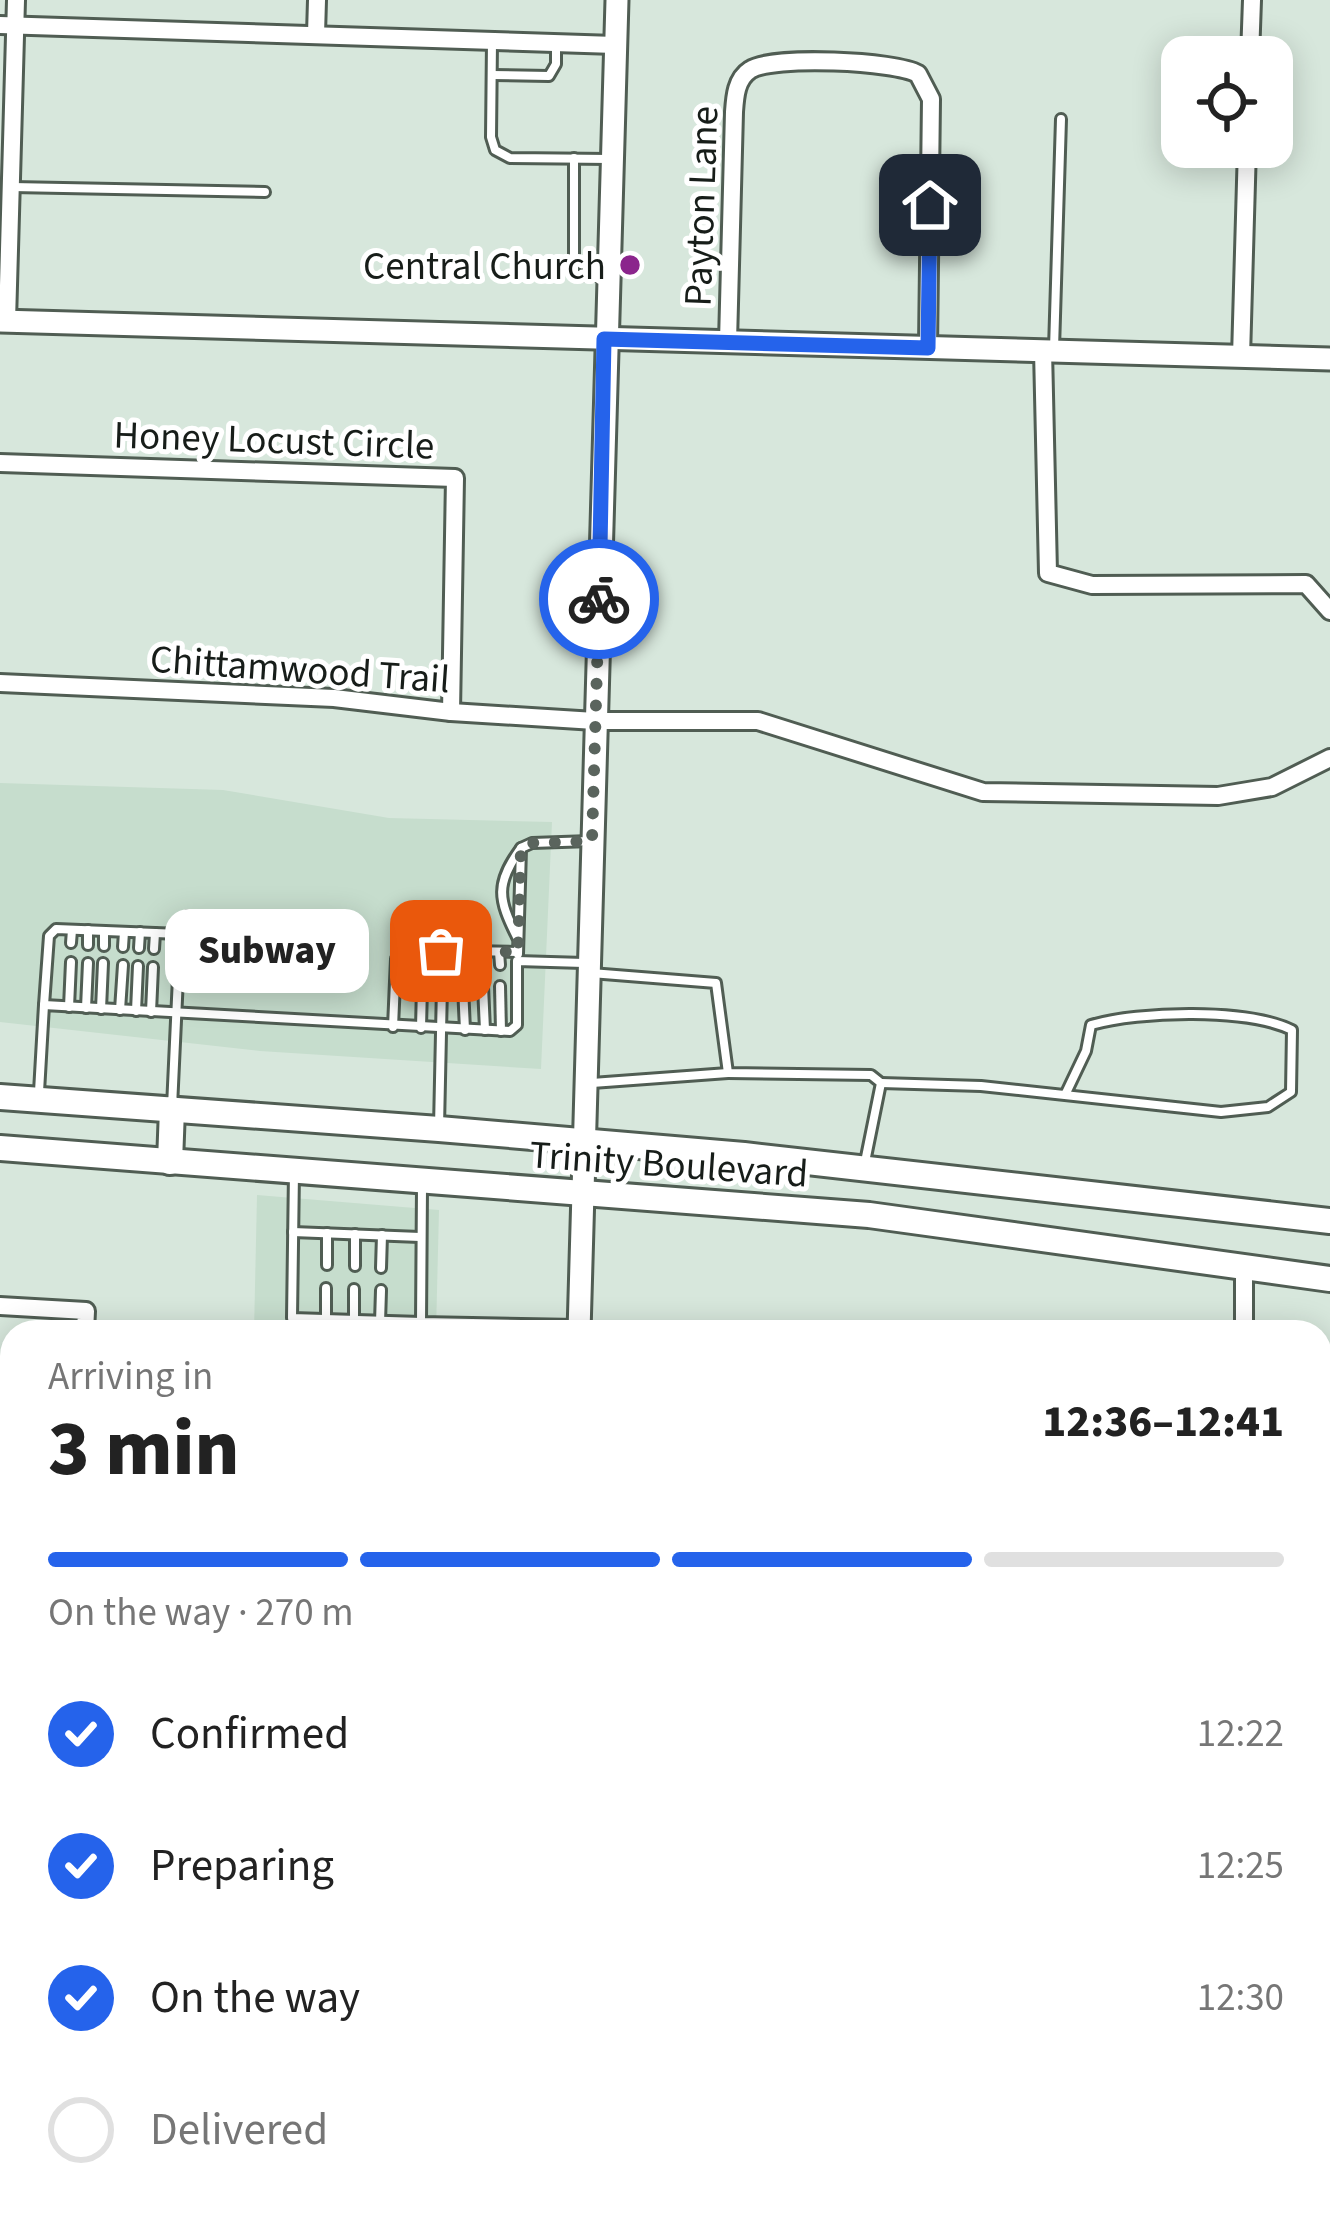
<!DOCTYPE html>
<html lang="en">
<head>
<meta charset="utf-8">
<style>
  body { margin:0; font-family:"Source Sans 3",sans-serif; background:#f6f6f6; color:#222; height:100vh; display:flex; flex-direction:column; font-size:45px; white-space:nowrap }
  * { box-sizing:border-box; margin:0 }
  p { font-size:39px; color:#767676 }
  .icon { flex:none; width:66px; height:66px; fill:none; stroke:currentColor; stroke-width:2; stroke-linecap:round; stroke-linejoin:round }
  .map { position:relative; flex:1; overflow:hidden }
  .details { position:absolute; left:0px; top:1320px; width:1332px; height:903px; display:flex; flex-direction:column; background:#fff; border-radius:36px 36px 0 0; box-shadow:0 6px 30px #0003 }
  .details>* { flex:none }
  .controls { position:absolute; left:1161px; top:36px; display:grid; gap:24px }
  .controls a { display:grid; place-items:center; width:132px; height:132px; border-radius:24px; background:#fff; box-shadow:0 6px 30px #0003; font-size:60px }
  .pin { position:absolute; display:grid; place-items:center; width:102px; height:102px; color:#fff; margin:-51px; border-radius:24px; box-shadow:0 6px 18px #0006 }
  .courier { position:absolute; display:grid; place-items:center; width:120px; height:120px; margin:-60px; border:9px solid #2563eb; border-radius:50%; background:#fff; color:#222; box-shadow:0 3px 15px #0007 }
  .bubble { position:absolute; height:84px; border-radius:24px; background:#fff; box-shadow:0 6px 30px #0003; font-size:39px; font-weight:800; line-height:84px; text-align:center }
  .headline em { font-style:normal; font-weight:800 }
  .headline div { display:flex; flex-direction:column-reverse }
  .headline { display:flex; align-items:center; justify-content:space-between; height:204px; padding:0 48px }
  h1 { font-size:78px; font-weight:800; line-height:90px }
  .bar { display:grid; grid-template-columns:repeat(4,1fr); gap:18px 12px; align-content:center; height:144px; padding:0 48px }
  .bar i { height:15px; border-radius:9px; background:#e0e0e0 }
  .bar .selected { background:#2563eb }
  .bar p { grid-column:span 4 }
  ol { padding:0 48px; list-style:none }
  li { display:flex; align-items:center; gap:36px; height:132px }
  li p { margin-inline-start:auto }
  li .icon { padding:12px; border-radius:50%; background:#2563eb; color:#fff; stroke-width:4 }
  li:last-child { color:#767676 }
  li i { width:66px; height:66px; border:6px solid #e0e0e0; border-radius:50% }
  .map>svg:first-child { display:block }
  .built { fill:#c6ddcd }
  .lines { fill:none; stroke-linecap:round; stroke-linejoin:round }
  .service-casing { stroke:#505d53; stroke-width:14 }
  .minor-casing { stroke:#505d53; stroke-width:22 }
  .tertiary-casing { stroke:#505d53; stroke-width:27 }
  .secondary-casing { stroke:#505d53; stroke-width:30 }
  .service { stroke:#fff; stroke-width:8 }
  .minor { stroke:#fff; stroke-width:16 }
  .tertiary { stroke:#fff; stroke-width:21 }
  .secondary { stroke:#fff; stroke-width:24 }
  .done { stroke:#5a645d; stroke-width:12; stroke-dasharray:0 21.6 }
  .route { stroke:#2563eb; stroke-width:15 }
  .poi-dot { fill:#8b258c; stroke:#fff; stroke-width:4.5 }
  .labels { text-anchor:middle; stroke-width:10; stroke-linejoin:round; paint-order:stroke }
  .street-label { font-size:39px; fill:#171d19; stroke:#fff }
  .poi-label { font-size:39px; fill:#171d19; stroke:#fff; text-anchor:end }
</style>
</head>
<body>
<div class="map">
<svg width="1330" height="2222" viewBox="0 0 1330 2222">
  <rect width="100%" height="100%" fill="#d7e7dc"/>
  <!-- built -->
  <g class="built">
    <path d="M0,783L223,790L389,818L552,822L541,1069L260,1051L0,1022Z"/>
    <path d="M257,1195L439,1210L436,1332H254Z"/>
  </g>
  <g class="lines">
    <!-- service casing -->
    <g class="service-casing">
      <g id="service">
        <path d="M492,42L491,137L495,150L510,158L610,159"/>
        <path d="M492,75L549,76L556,64V45"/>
        <path d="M574,158V275L606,276"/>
        <path d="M12,187L265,192"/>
        <path d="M1054,349L1061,119"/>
        <path d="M180,934L188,916L256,920"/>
        <path d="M517,937C498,899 495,884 521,848"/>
        <path d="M71,943L72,930"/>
        <path d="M88,945V930"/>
        <path d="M104,946V931"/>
        <path d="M123,947L124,932"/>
        <path d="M139,948L140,932"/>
        <path d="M154,949L155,933"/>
        <path d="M441,951V965"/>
        <path d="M462,951L463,965"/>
        <path d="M482,952V965"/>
        <path d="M499,952L500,965"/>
        <path d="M518,954L521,848L532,843L591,841"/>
        <path d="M422,964L423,951"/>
        <path d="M591,973L716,983L728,1073L871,1075L881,1083L865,1162"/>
        <path d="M463,986L465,1030"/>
        <path d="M483,986L485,1030"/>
        <path d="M500,986L501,1031"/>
        <path d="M44,1005L49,936L56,929L180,934L172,1107"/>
        <path d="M69,1007L71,962"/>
        <path d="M86,1008L88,963"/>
        <path d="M101,1009L103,963"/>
        <path d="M120,1010L123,965"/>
        <path d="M136,1011L138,966"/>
        <path d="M151,1012L153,967"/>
        <path d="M393,1027L396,959L407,950L518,952"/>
        <path d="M421,1028L422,986"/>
        <path d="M592,1083L728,1073"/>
        <path d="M881,1083L981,1086L1221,1112L1268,1107L1291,1092L1292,1030C1246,1008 1140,1011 1091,1025L1086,1051L1066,1093"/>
        <path d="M39,1092L44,1005L510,1031L517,1025V961L584,963"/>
        <path d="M439,1127L442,986"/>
        <path d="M294,1172L292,1318L421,1322V1332"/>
        <path d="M422,1188L421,1322L577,1325"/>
        <path d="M293,1232L420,1237"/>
        <path d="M327,1265V1233"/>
        <path d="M355,1266V1234"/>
        <path d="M381,1268L382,1235"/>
        <path d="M326,1320V1288"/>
        <path d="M354,1321V1289"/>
        <path d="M380,1322L381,1290"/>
        <path d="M723,2211L724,2222"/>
      </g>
    </g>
    <!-- minor casing -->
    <g class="minor-casing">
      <g id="minor">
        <path d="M0,25L615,45"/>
        <path d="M316,34L317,0"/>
        <path d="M1250,57L1252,0"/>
        <path d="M7,321L16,0"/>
        <path d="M728,342L734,112C735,97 736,79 750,70C772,55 896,61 918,74L931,99L928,348"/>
        <path d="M1043,350L1048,573L1092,585L1306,584L1330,611"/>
        <path d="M1241,357L1247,147"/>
        <path d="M0,463L455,478L451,712"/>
        <path d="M0,683L334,698L451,712L595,721H758L983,792L1218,796L1272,787L1330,758"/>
        <path d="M1244,1266V1332"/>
        <path d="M0,1306L86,1311L85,1332"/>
        <path d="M0,1516L12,1517"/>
        <path d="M0,1730L12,1731"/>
        <path d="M1320,2088H1330"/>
        <path d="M123,2222L129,2211"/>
        <path d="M387,2222V2211"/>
      </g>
    </g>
    <!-- tertiary casing -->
    <g class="tertiary-casing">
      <g id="tertiary">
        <path d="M0,321L1330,359"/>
        <path d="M579,1332L617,0"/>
        <path d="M560,2222L561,2211"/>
      </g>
    </g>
    <!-- secondary casing -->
    <g class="secondary-casing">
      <g id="secondary">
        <path d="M0,1097L439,1129L744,1155L1330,1221"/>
        <path d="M0,1148L869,1215L1330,1279"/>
        <path d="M170,1162L172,1109"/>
      </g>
    </g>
    <!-- service -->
    <use href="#service" class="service"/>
    <!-- minor -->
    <use href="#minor" class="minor"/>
    <!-- tertiary -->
    <use href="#tertiary" class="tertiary"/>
    <!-- secondary -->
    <use href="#secondary" class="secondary"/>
  </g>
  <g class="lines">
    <!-- done -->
    <path class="done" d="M441,951L518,952L521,848L532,843L592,841L599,599"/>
    <!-- route -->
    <path class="route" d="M599,599L604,339L928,348L930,205"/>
  </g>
  <!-- markers -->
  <circle class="poi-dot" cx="630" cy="265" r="12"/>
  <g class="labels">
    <!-- street labels -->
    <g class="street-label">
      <text transform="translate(700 206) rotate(-88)" y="14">Payton Lane</text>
      <text transform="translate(274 439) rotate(2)" y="14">Honey Locust Circle</text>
      <text transform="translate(300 668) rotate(4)" y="14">Chittamwood Trail</text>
      <text transform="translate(669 1163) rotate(4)" y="14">Trinity Boulevard</text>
    </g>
    <!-- poi labels -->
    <g class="poi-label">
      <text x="606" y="279">Central Church</text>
    </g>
  </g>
</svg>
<div class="controls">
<a><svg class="icon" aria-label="locate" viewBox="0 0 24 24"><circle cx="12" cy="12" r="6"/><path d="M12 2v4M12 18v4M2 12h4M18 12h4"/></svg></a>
</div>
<div class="pin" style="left:441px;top:951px;background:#ea580c"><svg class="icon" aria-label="bag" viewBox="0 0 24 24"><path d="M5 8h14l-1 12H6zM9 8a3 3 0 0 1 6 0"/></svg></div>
<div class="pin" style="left:930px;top:205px;background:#1f2937"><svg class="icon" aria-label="home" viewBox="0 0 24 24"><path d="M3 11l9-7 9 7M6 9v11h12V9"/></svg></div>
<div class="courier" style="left:599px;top:599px"><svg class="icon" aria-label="bike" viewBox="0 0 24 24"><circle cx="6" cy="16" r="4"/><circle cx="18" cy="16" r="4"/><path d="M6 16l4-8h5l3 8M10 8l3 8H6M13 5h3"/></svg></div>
<div class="bubble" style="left:165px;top:909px;width:204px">Subway</div>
<section class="details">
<div class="headline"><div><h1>3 min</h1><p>Arriving in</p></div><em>12:36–12:41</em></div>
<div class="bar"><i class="selected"></i><i class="selected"></i><i class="selected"></i><i></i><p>On the way · 270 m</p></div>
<ol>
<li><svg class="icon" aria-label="check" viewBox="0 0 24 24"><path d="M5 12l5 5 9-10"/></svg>Confirmed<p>12:22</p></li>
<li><svg class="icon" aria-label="check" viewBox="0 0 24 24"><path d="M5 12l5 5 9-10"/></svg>Preparing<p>12:25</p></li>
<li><svg class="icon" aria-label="check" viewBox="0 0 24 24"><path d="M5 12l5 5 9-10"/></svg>On the way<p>12:30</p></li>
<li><i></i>Delivered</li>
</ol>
</section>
</div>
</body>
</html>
